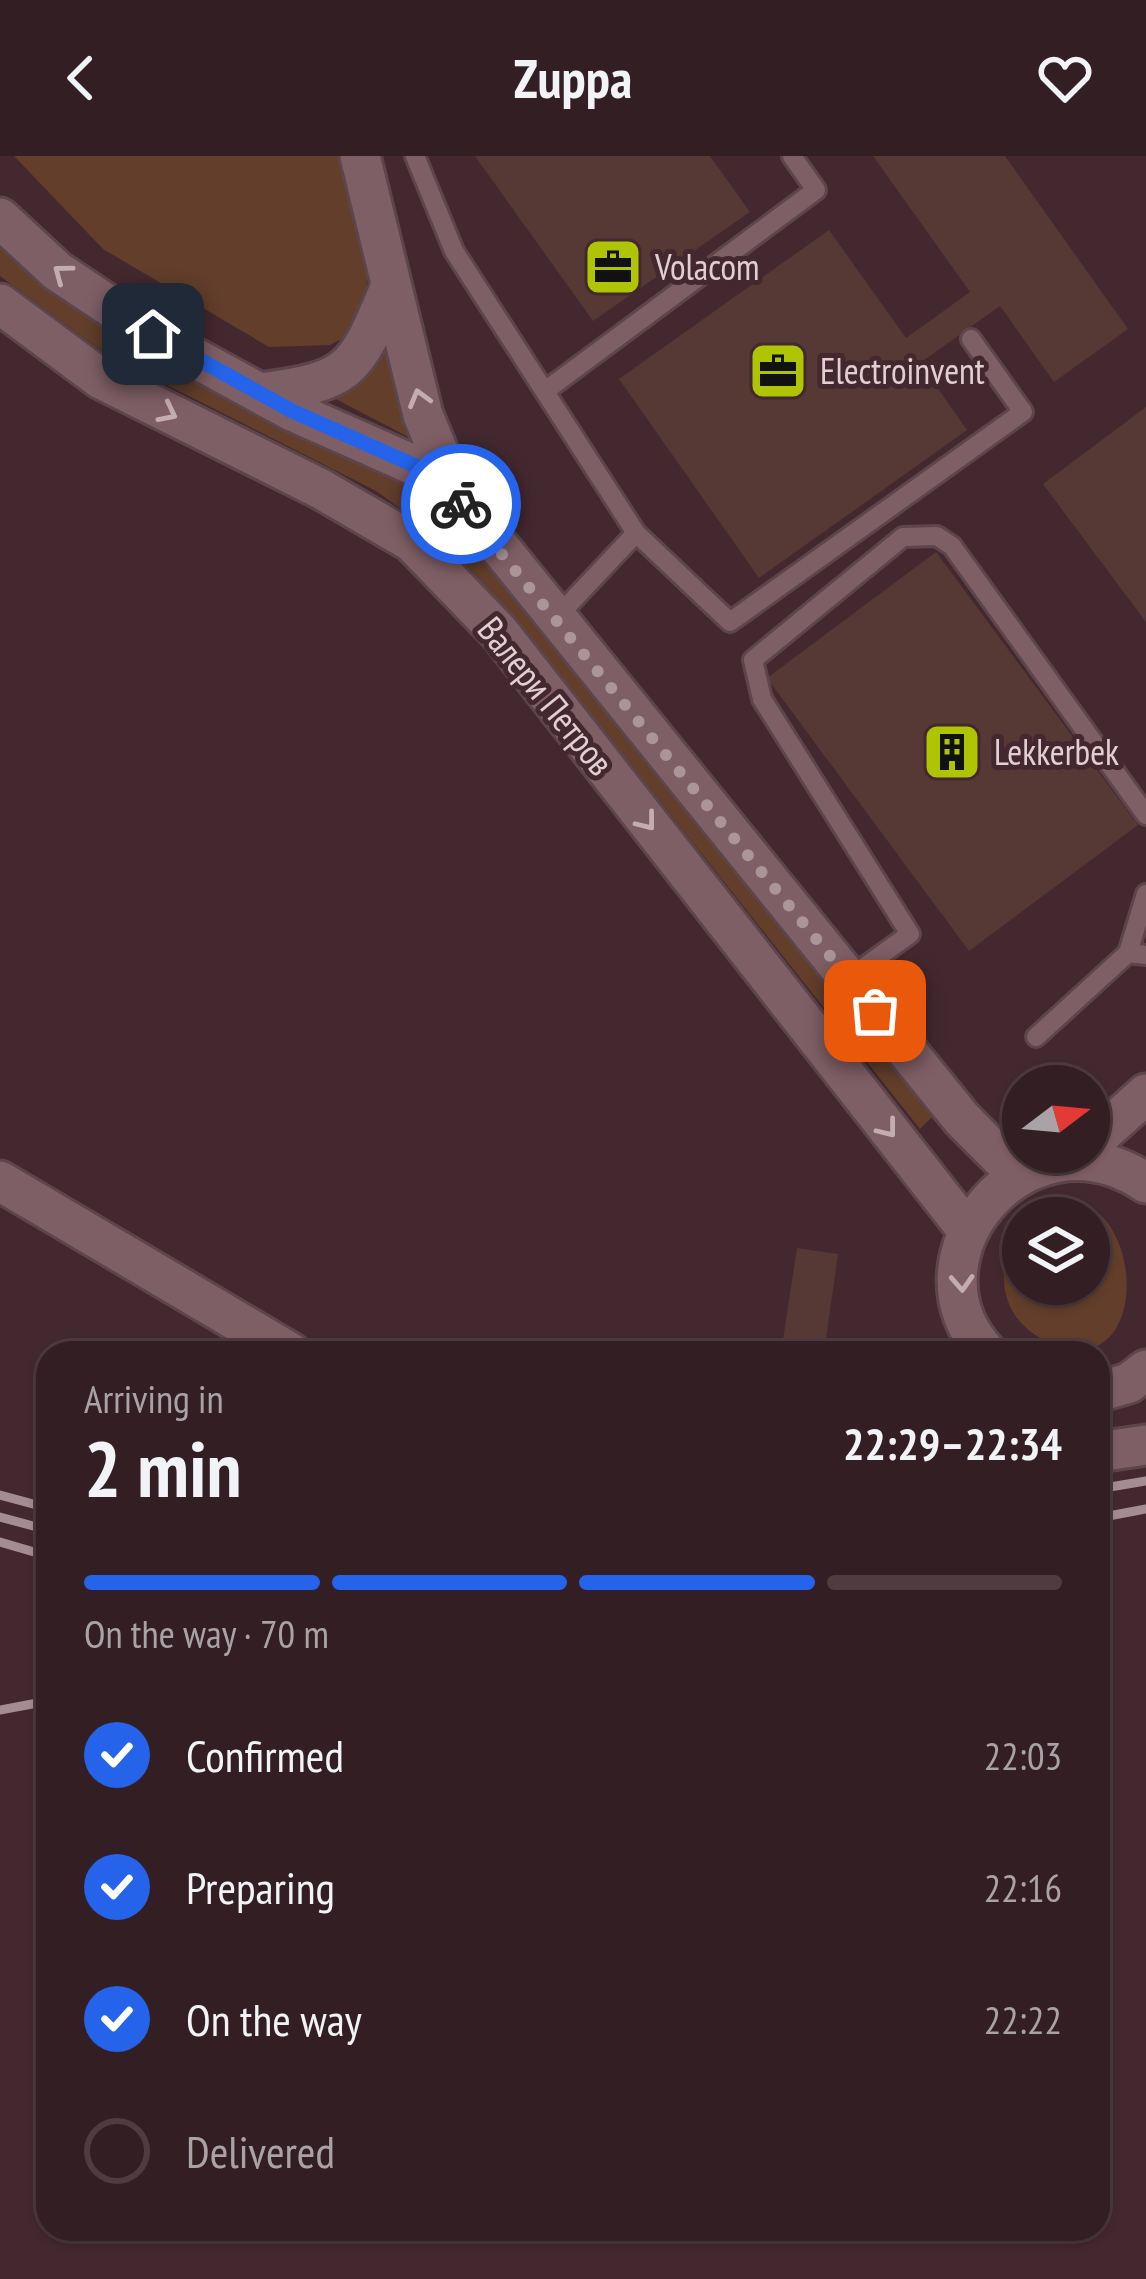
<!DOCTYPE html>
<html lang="en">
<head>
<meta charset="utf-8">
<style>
  body { margin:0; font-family:"PT Sans Narrow",sans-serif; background:#3e2b30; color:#f1f3f6; height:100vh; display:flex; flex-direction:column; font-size:45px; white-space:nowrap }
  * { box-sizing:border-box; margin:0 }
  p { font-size:39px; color:#a9a2a6 }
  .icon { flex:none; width:66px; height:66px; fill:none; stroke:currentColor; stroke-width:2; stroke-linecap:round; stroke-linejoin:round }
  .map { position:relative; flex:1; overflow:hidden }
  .side { position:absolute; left:36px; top:1185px; width:1074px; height:900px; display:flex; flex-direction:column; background:#331e23; border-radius:36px; box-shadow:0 3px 9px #0004,0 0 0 3px #4e3c41 }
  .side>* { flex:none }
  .needle { width:78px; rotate:74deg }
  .fabs { position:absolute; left:1002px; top:909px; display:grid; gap:24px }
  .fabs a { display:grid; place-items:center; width:108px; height:108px; border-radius:50%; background:#331e23; box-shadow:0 3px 9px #0004,0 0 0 3px #4e3c41; font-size:60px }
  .pin { position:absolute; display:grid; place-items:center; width:102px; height:102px; color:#fff; margin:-51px; border-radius:24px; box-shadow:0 6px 18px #0006 }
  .courier { position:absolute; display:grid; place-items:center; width:120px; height:120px; margin:-60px; border:9px solid #2563eb; border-radius:50%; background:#fff; color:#222; box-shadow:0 3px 15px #0007 }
  .summary em { font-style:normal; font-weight:800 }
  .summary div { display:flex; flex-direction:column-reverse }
  .summary { display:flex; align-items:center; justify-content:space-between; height:204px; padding:0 48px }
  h1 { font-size:78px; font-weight:800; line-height:90px }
  .bar { display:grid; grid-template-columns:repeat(4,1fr); gap:18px 12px; align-content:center; height:144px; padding:0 48px }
  .bar i { height:15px; border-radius:9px; background:#4e3c41 }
  .bar .on { background:#2563eb }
  .bar p { grid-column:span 4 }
  ol { padding:0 48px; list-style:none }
  li { display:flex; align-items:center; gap:36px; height:132px }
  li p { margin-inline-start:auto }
  li .icon { padding:12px; border-radius:50%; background:#2563eb; color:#fff; stroke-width:4 }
  li:last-child { color:#a9a2a6 }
  li i { width:66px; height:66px; border:6px solid #4e3c41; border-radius:50% }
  header { display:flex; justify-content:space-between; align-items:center; height:156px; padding:0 48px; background:#331e23; font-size:54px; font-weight:800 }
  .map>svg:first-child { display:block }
  .green { fill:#623e2b }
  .building { fill:#563835 }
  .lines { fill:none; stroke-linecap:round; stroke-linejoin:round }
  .lane-casing { stroke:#5d454c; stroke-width:24 }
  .street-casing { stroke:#5d454c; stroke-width:45 }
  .lane { stroke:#7f5f66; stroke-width:18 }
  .street { stroke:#7f5f66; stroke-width:39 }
  .rail { stroke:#a48d92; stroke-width:9 }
  .oneway { stroke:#c4adb2 }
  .done { stroke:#ab959a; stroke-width:12; stroke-dasharray:0 21.6 }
  .route { stroke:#2563eb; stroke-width:15 }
  .labels { text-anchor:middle; stroke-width:10; stroke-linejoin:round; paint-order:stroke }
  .poi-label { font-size:36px; fill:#e2cfd3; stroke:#44282f; text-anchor:start }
  .street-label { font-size:36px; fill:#e2cfd3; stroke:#44282f }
</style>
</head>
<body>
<header><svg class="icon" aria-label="back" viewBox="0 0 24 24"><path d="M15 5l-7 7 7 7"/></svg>Zuppa<svg class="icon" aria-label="heart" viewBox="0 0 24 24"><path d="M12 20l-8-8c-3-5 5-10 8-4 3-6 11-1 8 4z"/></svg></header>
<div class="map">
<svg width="1146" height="2123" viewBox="0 0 1146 2123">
  <rect width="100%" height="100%" fill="#44282f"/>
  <!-- green -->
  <g class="green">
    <path d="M14,0H343L368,110L363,172L330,189L269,191L103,93Z"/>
    <path d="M0,91L115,179L388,318L453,365L772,753L932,961L920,973L517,465L440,381L376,335L104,197L0,120Z"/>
    <path d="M387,177L418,286L326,238Z"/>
    <path d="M1079,1046C1146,1066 1146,1222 1056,1189C1036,1182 1017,1168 1009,1148C998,1121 1006,1091 1023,1070V1128H1089V1062H1032L1058,1048Z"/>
  </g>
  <!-- building -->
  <g class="building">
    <path d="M475,0H710L750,56L593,165Z"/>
    <path d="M873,0H1005L1128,173L1054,226L1000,150L920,207L967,274L759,422L619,223L829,74L906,182L970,136Z"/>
    <path d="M1146,251V466L1043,328Z"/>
    <path d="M936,396L1138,669L969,795L767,522Z"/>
    <path d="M797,1092L838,1098L824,1197H781Z"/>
  </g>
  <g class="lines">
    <!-- lane casing -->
    <g class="lane-casing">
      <g id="lane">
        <path d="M415,0L454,95L636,377L730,466L1023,256L971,183"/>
        <path d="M545,235L816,34L792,0"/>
        <path d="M557,461L636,377"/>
        <path d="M1128,797L1146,738"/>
        <path d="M849,822L910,778L762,543L753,504L903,381L937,380L952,390L1146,659"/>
        <path d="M1036,881L1128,797L1146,799"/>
      </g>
    </g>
    <!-- street casing -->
    <g class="street-casing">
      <g id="street">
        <path d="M360,0L423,259L455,337"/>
        <path d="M0,62L57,115L153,179L292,255L418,311L476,362L962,963L1018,1019"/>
        <path d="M0,148L101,223L321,333L412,386L499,476L968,1075"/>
        <path d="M260,237C349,225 355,217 389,134"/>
        <path d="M1089,989L1146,938"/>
        <path d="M0,1025L291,1197"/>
        <path d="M987,1197C898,1104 1025,946 1146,1027"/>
        <path d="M1098,1236L1129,1227L1146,1214"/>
        <path d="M1098,1296L1146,1289"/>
      </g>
    </g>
    <!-- lane -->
    <use href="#lane" class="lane"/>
    <!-- street -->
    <use href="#street" class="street"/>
    <!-- rail -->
    <g class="rail">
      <path d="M1098,1333L1146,1325"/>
      <path d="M0,1339L48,1352"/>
      <path d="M0,1361L48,1374"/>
      <path d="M1098,1362L1146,1353"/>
      <path d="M0,1386L48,1400"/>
      <path d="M0,1554L48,1545"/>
    </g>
  </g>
  <!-- one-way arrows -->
  <defs><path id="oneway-chevron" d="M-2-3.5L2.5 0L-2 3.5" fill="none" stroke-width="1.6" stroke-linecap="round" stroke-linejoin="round" transform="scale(3)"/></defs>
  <g class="oneway">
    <use href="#oneway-chevron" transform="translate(62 117) rotate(-143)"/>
    <use href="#oneway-chevron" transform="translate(419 242) rotate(-106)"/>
    <use href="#oneway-chevron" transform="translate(168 257) rotate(27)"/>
    <use href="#oneway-chevron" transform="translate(647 666) rotate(52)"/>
    <use href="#oneway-chevron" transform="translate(888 973) rotate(52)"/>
    <use href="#oneway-chevron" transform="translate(962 1127) rotate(87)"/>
  </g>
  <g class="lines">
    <!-- done -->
    <path class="done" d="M461,348L875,855"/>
    <!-- route -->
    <path class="route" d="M153,178L292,255L418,311L461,348"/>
  </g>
  <!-- icons -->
  <defs>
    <g id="office-square" transform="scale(3)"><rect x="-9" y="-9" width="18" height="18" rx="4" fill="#afc504" stroke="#44282f"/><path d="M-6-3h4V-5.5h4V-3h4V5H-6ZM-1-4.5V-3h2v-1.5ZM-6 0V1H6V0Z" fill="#111"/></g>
    <g id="building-square" transform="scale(3)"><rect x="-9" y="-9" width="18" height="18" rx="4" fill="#afc504" stroke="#44282f"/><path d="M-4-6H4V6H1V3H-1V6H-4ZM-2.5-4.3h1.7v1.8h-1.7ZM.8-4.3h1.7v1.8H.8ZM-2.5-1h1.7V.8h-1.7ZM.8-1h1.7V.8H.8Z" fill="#111"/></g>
  </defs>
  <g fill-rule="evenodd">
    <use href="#office-square" x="613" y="111"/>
    <use href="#office-square" x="778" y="215"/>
    <use href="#building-square" x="952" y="596"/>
  </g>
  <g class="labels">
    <!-- poi labels -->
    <g class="poi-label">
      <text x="655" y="124">Volacom</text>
      <text x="820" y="228">Electroinvent</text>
      <text x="994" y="609">Lekkerbek</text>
    </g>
    <!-- street labels -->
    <g class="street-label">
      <text transform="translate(546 540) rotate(51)" y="13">Валери Петров</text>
    </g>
  </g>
</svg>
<div class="fabs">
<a><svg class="needle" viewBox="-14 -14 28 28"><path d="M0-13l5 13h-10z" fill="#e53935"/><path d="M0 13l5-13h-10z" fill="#a9a2a6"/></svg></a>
<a><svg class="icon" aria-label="layers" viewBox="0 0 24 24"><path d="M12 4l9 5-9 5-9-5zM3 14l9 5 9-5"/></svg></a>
</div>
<div class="pin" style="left:875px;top:855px;background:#ea580c"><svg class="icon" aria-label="bag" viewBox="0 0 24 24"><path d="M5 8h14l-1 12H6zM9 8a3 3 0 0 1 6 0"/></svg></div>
<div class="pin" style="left:153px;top:178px;background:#1f2937"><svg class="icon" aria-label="home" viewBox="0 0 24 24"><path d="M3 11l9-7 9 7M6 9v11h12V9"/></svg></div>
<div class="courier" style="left:461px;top:348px"><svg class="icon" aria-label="bike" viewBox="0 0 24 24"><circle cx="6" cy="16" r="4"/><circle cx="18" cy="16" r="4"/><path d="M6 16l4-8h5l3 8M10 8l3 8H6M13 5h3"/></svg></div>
<section class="side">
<div class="summary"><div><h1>2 min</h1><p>Arriving in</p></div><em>22:29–22:34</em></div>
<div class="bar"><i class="on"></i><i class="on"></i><i class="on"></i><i></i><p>On the way · 70 m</p></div>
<ol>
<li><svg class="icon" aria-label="check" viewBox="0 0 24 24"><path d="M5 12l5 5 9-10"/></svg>Confirmed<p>22:03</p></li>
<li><svg class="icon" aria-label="check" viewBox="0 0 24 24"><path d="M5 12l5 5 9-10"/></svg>Preparing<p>22:16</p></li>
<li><svg class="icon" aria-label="check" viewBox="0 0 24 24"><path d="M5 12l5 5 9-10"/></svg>On the way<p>22:22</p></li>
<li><i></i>Delivered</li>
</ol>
</section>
</div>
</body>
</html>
